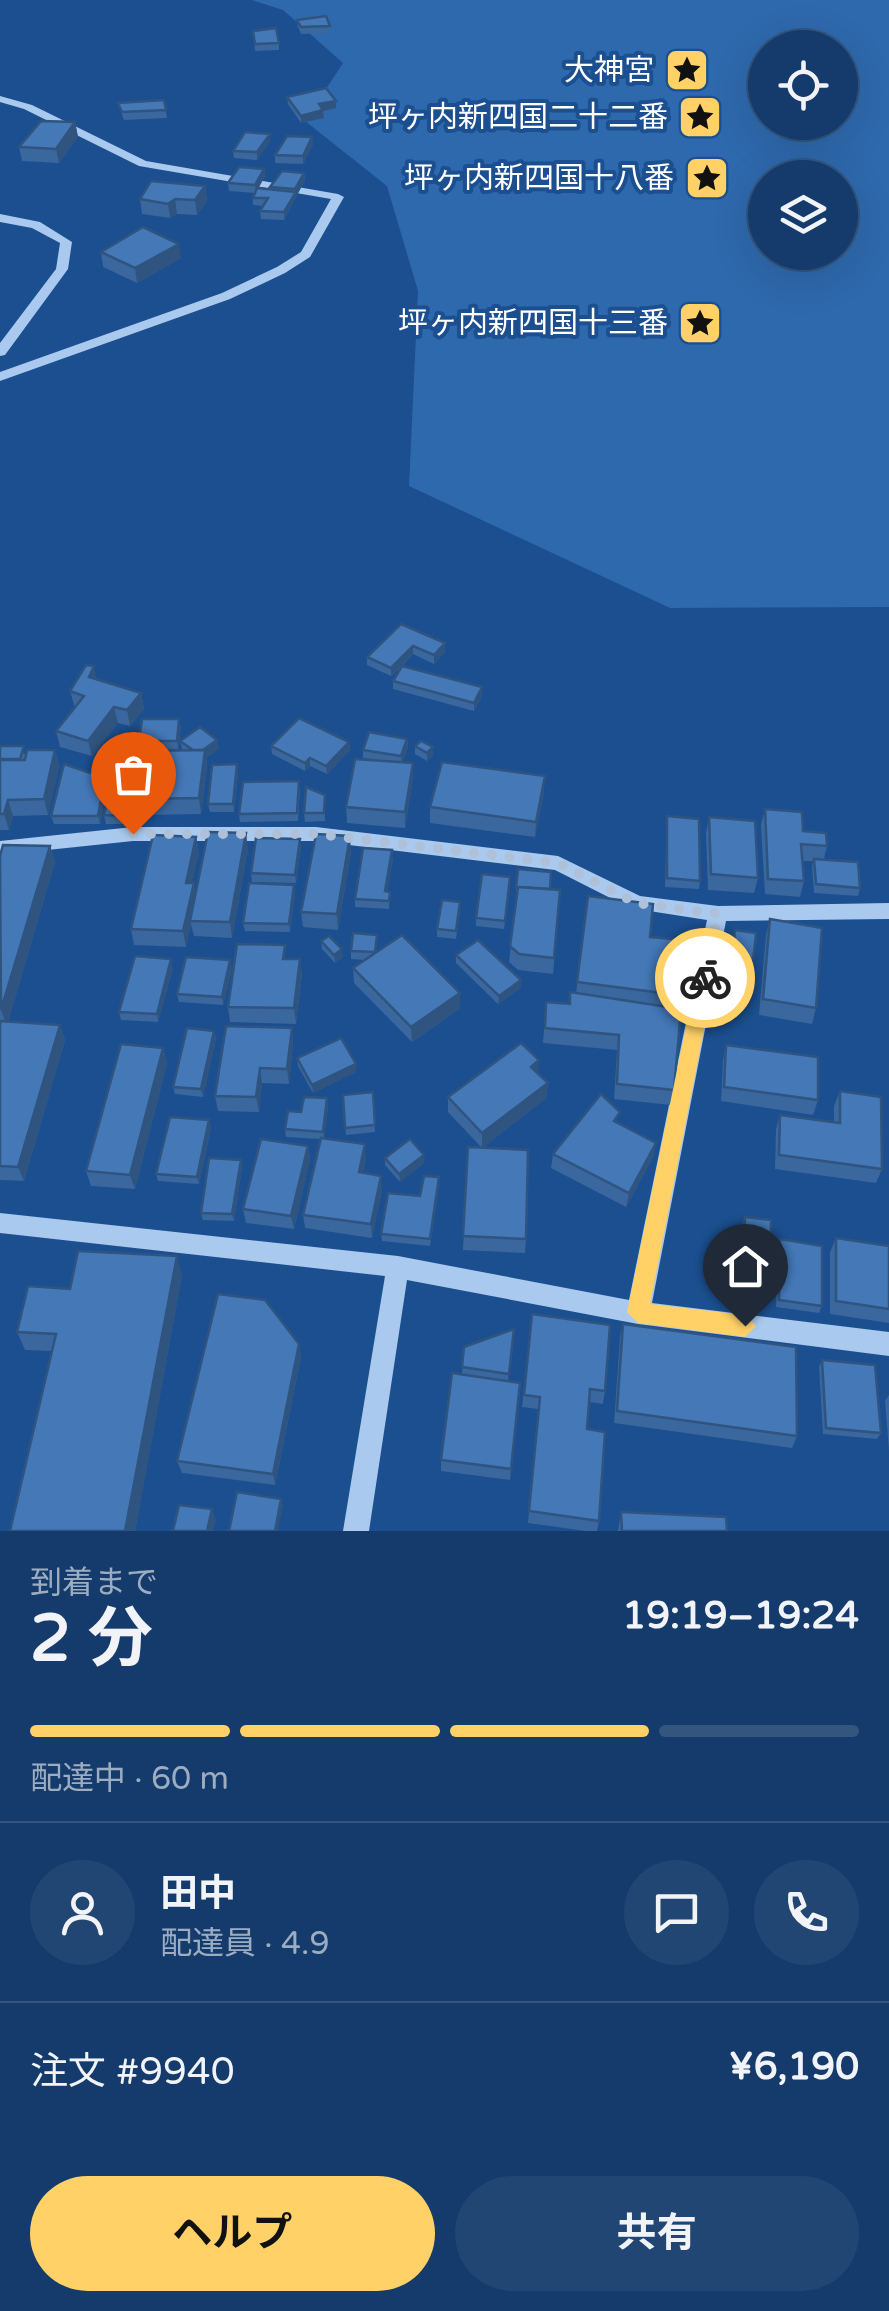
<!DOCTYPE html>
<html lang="ja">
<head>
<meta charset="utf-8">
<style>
  body { margin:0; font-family:"Varela Round","Noto Sans JP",sans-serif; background:#214673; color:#f1f3f6; height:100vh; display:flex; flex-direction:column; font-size:38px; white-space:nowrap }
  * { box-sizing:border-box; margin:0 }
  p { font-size:32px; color:#9dadc1 }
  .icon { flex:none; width:55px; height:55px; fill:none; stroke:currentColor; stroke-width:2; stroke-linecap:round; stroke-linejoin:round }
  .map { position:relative; height:1531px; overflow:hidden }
  .sheet { display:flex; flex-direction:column; background:#143b6b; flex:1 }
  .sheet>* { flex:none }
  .buttons { position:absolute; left:748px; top:30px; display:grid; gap:20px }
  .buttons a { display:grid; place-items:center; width:110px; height:110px; border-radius:50%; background:#143b6b; box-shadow:0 10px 40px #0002,0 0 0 2px #33557e; font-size:50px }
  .pin { position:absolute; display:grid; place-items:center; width:85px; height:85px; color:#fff; margin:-102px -42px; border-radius:50% 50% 50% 0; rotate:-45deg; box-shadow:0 0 10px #0007 }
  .pin .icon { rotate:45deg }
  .courier { position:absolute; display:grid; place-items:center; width:100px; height:100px; margin:-50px; border:8px solid #ffd166; border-radius:50%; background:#fff; color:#222; box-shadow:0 2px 12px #0007 }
  .overview em { font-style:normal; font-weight:700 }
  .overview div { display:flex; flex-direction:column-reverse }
  .overview { display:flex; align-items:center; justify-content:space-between; height:170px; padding:0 30px }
  h1 { font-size:65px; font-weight:700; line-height:75px }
  .bar { display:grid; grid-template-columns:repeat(4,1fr); gap:15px 10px; align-content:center; height:120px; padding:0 30px }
  .bar i { height:12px; border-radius:8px; background:#33557e }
  .bar .selected { background:#ffd166 }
  .bar p { grid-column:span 4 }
  .line { display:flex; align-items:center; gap:25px; padding:0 30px; border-top:2px solid #33557e }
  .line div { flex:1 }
  .round { display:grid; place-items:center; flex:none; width:105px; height:105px; border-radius:52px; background:#214673 }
  .cta { display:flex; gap:20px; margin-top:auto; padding:20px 30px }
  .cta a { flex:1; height:115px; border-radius:60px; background:#ffd166; color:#111; font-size:40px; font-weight:700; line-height:115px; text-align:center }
  .cta a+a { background:#214673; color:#f1f3f6 }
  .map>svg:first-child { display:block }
  .green { fill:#2e69ad; fill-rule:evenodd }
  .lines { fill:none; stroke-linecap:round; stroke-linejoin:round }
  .minor { fill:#a9c9ee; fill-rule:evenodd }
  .wall { fill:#3a679d }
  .shaded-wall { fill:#305480 }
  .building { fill:#4478b7; stroke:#305480; stroke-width:2.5 }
  .route { fill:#ffd166 }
  .done { stroke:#afc1d8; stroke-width:10; stroke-dasharray:0 18 }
  .labels { text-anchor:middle; stroke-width:8; stroke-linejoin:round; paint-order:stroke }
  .far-poi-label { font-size:30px; fill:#fff; stroke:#1b4f8f; text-anchor:end }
</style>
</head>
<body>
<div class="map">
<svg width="889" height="1531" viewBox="0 0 889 1531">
  <rect width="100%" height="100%" fill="#1b4f8f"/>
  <!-- green -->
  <path class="green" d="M252,0H889V607L670,608L409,486L418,291L387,186L305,121L343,63L283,10ZM765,48H840V122H765ZM765,178H840V252H765Z"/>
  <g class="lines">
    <!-- minor -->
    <g class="minor">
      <path d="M0,96L32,105L146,161L338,194L344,197L310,257L285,273L230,299L0,381V372L222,293L277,267L301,252L331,199L139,166L24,109L0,102Z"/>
      <path d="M0,214L40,222L72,242L68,269L5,355L0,356V343L56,269L60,243L32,228L0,222Z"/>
      <path d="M133,827H316L558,856L640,896L718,906L889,903V919L726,921L652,1303L889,1332V1356L638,1324L407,1280L369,1531H343L385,1276L0,1233V1213L398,1256L629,1300L707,920L630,908L555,870L316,841H133L0,855V841Z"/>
    </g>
  </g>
  <!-- wall -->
  <g class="wall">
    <path d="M297,20L330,26V33L301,34L298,27Z"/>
    <path d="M253,31L279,43V50L255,51Z"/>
    <path d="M287,97L336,101V108L323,111L324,118L301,123L288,104Z"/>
    <path d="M164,100L167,118L124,120L118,103Z"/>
    <path d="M75,122L78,137L59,163L22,161L19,147Z"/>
    <path d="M270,134V141L257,160L234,158L233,151Z"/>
    <path d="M313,144L303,164L275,163V155Z"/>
    <path d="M264,169L265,176L258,188L270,190V187L304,173L305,180L284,220L261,219L260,211L264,206L253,205V198L255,193L229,191L228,183Z"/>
    <path d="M205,186L207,201L197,215L177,214L170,218L142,214L140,199Z"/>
    <path d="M101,252L181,258L137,283L103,267Z"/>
    <path d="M401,624L445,652L434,664L413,654L402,666L482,696L474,711L393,689V681L402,666L391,676L367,665V657Z"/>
    <path d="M97,680L141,693L144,709L130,726L118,723L92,756L60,747L56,731L75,708L70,691Z"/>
    <path d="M181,727L178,749L141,750L139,741Z"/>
    <path d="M407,739L408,747L402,762L413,763V779L405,828L347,823L346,807L377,760L363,758V750Z"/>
    <path d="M180,741L219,748L206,758L207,766L201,814L146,815L142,799L183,751Z"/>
    <path d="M349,742L350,750L327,774L310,766L305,771L272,754L271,746Z"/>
    <path d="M0,746L26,754L55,750L59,766L48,815L13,816L9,830H0Z"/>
    <path d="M415,746L433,756L427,761L415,754Z"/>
    <path d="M238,773L234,812H210L208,804Z"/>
    <path d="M105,778L107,786L100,824H54L51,816Z"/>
    <path d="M300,789L298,821L240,822L239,814Z"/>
    <path d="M133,792L127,824H106L104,815Z"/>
    <path d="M544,792L535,837L430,823V807Z"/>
    <path d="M325,795V821L305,822L304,813Z"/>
    <path d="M765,809L827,846L824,859L860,888L858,896L814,893L812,867L813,861H802L804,881L800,897L765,894L761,825Z"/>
    <path d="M667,816L700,881L699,889L665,887Z"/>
    <path d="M709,817L758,878L754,893L708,890L706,833Z"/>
    <path d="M196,837L199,853L192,883H194L196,894L248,849L232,938L194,936L191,924L186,947L134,945L131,929Z"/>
    <path d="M300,839L301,847L296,883L252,882L251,873Z"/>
    <path d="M50,846L55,862L8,1022L60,1025L65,1040L24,1181L0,1180V856Z"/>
    <path d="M351,852L338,930L303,927L301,912Z"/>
    <path d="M393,858L387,891L390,892L389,909L355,907V899Z"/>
    <path d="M294,885L295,893L290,932L245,931L243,923Z"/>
    <path d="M510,885L504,929L476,926V918Z"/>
    <path d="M516,887L560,890L553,974L518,970L509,962L517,895H516Z"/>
    <path d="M588,896L650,937L670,994L667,1007L674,1090L671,1105L614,1099L617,1050L543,1043L546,1002L570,1004L576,993Z"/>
    <path d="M460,910L456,939L437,937V929Z"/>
    <path d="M770,919L816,1008L812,1024L759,1015L766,935Z"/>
    <path d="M735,930L751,982L749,990L729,986Z"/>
    <path d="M377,935L376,952L460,993V1008L412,1042L354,983L353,968L365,960L351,959V951Z"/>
    <path d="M321,941L343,957L335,963L322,949Z"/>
    <path d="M456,955L521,980V988L498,1004L456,963Z"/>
    <path d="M286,959L302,974L296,1024L230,1022L228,1007Z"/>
    <path d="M173,968L158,1022L121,1020L119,1012Z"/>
    <path d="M232,968L223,1005L179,1002L177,994Z"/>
    <path d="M292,1028L293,1043L289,1084L262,1083L259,1112L218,1111L215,1096Z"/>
    <path d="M214,1031L216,1038L203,1097L175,1094L173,1087Z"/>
    <path d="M726,1045L818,1100L813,1115L721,1101L723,1060Z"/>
    <path d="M163,1048L167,1063L135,1189L91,1186L86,1171Z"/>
    <path d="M297,1058L356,1072L313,1093L298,1066Z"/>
    <path d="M538,1074L548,1083L546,1098L482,1148L448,1112V1097Z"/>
    <path d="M840,1091L882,1169L876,1183L775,1169L776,1129L780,1115L834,1122V1106Z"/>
    <path d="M373,1092L375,1132L346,1135L343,1095Z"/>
    <path d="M327,1098L328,1106L324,1138L366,1158L363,1173L382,1190L372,1238L305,1228L303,1215L320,1139L286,1137L285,1129L301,1112Z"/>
    <path d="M209,1120L211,1128L199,1184L158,1181L156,1174Z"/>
    <path d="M618,1123L656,1143L653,1157L626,1207L551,1168L553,1154Z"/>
    <path d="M308,1146L310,1160L294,1229L246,1223L243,1209Z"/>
    <path d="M468,1147L526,1239L525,1253L463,1250Z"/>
    <path d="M424,1155V1163L400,1182L385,1165V1158Z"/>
    <path d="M241,1160L242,1167L234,1221L203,1220L201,1213Z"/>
    <path d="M439,1185L430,1246L382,1241L381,1234L420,1196Z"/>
    <path d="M745,1217L770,1291L767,1298L721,1292L724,1246L726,1238L742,1241L743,1224Z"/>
    <path d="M836,1238L889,1246V1323L830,1314V1252Z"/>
    <path d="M780,1239L822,1306L819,1313L776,1307L777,1246Z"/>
    <path d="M182,1275L135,1531H10L52,1351L25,1350L17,1332L70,1289Z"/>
    <path d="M532,1314L605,1391L603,1404L589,1402L587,1429L599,1521L597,1531H586L528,1523L538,1409L522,1407Z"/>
    <path d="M623,1324L797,1436L792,1448L614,1423L620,1337Z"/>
    <path d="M514,1329L508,1381L462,1374L464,1347Z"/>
    <path d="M299,1344L301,1357L275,1485L182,1473L177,1461Z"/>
    <path d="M822,1360L881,1433L877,1439L823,1434L819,1367Z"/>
    <path d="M520,1383L510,1480L441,1471V1460Z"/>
    <path d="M889,1395V1451L885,1401Z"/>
    <path d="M621,1512L727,1531H618Z"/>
  </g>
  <!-- shaded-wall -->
  <g class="shaded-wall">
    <path d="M336,101V108L323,111L324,118L301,123V116L319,104Z"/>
    <path d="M75,122L78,137L59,163L56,149Z"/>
    <path d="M270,134V141L257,160V152Z"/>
    <path d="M312,137L313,144L303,164V156Z"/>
    <path d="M264,169L265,176L256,193L255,185Z"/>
    <path d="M304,173L305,180L284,220V212Z"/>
    <path d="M205,186L207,201L197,215L195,200Z"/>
    <path d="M175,199L177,214L170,218L168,204Z"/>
    <path d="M179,244L181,258L137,283L135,268Z"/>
    <path d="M445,643V652L434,664V655Z"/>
    <path d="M413,646V654L391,676V668Z"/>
    <path d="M94,666L97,682L89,677Z"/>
    <path d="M482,687V696L474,711V703Z"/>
    <path d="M141,693L144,709L130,726L127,710Z"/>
    <path d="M114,707L118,723L92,756L88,741Z"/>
    <path d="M179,719L181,727L178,749L177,741Z"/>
    <path d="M407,739L408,747L402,765L401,756Z"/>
    <path d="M217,740L219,748L206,758L207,766L201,814L199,798L198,754Z"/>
    <path d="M349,742L350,750L327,774L326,766Z"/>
    <path d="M433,747V756L427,761V753Z"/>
    <path d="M55,750L59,766L48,815L44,799Z"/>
    <path d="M310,758V766L305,771V763Z"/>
    <path d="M413,763V779L405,828V812Z"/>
    <path d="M237,764L238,773L234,812L233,804Z"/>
    <path d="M545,776L544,792L535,837L536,822Z"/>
    <path d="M105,778L107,786L100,824L98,816Z"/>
    <path d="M131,784L133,792L127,824L125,816Z"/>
    <path d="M8,800L13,816L9,830L4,814Z"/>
    <path d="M246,833L248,849L232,938L230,922Z"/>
    <path d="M350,836L351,852L338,930L337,914Z"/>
    <path d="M196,837L199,853L189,898L186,883Z"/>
    <path d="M300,839L301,847L296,883L295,875Z"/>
    <path d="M50,846L55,862L7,1026L1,1010Z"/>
    <path d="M392,850L393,858L386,900L385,891Z"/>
    <path d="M194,883L197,899L190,921L191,924L186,947L183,931Z"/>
    <path d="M294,885L295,893L290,932L289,924Z"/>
    <path d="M342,949L343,957L335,963L334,955Z"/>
    <path d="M171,959L173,968L158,1022L157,1014Z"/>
    <path d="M300,959L302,974L296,1024L294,1008Z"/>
    <path d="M230,960L232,968L223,1005L222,997Z"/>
    <path d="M521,980V988L498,1004L499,996Z"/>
    <path d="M460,993V1008L412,1042L411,1027Z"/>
    <path d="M60,1025L65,1040L24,1181L18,1167Z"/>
    <path d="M292,1028L293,1043L289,1084L287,1069Z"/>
    <path d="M214,1031L216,1038L203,1097L201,1089Z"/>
    <path d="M163,1048L167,1063L135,1189L130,1175Z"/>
    <path d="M539,1060L538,1075L531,1067Z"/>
    <path d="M356,1064V1072L313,1093L312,1085Z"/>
    <path d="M260,1068L262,1083L259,1112L256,1097Z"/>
    <path d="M548,1083L546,1098L482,1148V1133Z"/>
    <path d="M327,1098L328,1106L324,1139L323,1132Z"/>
    <path d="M209,1120L211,1128L199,1184L197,1177Z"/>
    <path d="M656,1143L653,1157L626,1207L629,1193Z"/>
    <path d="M365,1144L366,1158L360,1186L359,1172Z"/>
    <path d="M308,1146L310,1160L294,1229L291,1216Z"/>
    <path d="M424,1155V1163L400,1182L399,1174Z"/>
    <path d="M241,1160L242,1167L234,1221L232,1214Z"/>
    <path d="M381,1176L382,1190L372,1238L371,1224Z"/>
    <path d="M177,1256L182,1275L135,1531H125Z"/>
    <path d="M299,1344L301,1357L275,1485L273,1474Z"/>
    <path d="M281,1499L283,1505L278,1531H275Z"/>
    <path d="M212,1509L216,1520L213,1531H207Z"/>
  </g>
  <!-- building -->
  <g class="building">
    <path d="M326,16L330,26L301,27L297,20Z"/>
    <path d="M276,28L279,43L255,44L253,31Z"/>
    <path d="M326,88L336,101L319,104L323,110L301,116L287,97Z"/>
    <path d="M164,100L166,110L122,112L118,103Z"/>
    <path d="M41,121L75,122L56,149L19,147Z"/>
    <path d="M245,132L270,134L257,152L233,151Z"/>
    <path d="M287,136L312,137L303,156L275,155Z"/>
    <path d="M239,167L264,169L255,185L228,183Z"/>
    <path d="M282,171L304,173L295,189L270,187Z"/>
    <path d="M151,181L205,186L195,200L175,199L168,204L140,199Z"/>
    <path d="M257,188L296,192L284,212L260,211L268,198H253Z"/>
    <path d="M143,227L179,244L135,268L101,252Z"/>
    <path d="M401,624L445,643L434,655L413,646L391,668L367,657Z"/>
    <path d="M86,665L94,666L89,677L141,693L127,710L114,707L88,741L56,731L84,696L70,691Z"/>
    <path d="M402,666L482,687L474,703L393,681Z"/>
    <path d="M299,718L349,742L326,766L310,758L305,763L271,746Z"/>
    <path d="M142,719H179L177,741H139Z"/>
    <path d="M200,727L217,740L203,750H193L180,741Z"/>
    <path d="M369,732L407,739L401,756L363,750Z"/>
    <path d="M421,741L433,747L427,753L415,746Z"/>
    <path d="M0,746H24L20,759H0Z"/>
    <path d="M27,750H55L44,799L8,800L4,814H0V760H25Z"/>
    <path d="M205,750L199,798L142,799L150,751Z"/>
    <path d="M355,759L413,763L405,812L346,807Z"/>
    <path d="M442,762L545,776L536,822L430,807Z"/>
    <path d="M64,764L105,778L98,816H51Z"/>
    <path d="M237,764L233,804H208L212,765Z"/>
    <path d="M299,781L297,813L239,814L243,782Z"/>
    <path d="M111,784H131L125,816L104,815Z"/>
    <path d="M306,787L325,795L324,813H304Z"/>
    <path d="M765,809L802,812L803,831L826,833L827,846L801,844L804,881L768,879Z"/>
    <path d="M667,816L699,819L700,881L667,878Z"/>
    <path d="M709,817L755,821L758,878L711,874Z"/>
    <path d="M208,832L246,833L230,922L190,921Z"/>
    <path d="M316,834L350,836L337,914L301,912Z"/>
    <path d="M153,835L196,837L186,883H194L183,931L131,929Z"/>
    <path d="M256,838L300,839L295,875L251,873Z"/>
    <path d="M3,845L50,846L1,1010L0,856Z"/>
    <path d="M363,848L392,850L385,891L390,892L389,901L355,899Z"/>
    <path d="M814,859L858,862L860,888L816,884Z"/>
    <path d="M518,869L551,872L550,889L516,887Z"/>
    <path d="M482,874L510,877L505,921L476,918Z"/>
    <path d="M249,883L294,885L289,924L243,923Z"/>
    <path d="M518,887L560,890L554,958L519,954L510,946Z"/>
    <path d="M588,896L653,904L650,937L673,939L670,994L577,982Z"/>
    <path d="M442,900L460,902L456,931L437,929Z"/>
    <path d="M770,919L822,928L816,1008L763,999Z"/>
    <path d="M735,930L756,933L751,982L730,978Z"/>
    <path d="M353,933L377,935L375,952L351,951Z"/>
    <path d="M402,935L460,993L411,1027L353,968Z"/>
    <path d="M329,936L342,949L334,955L321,941Z"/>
    <path d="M478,940L521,980L499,996L456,955Z"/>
    <path d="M237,944L285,945L283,959H300L294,1008L228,1007Z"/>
    <path d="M135,956L171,959L157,1014L119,1012Z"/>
    <path d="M186,957L230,960L222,997L177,994Z"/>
    <path d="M570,992L681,1009L674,1090L617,1084L619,1035L545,1028L546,1002L570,1004Z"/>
    <path d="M0,1021L60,1025L18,1167L0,1166Z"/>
    <path d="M226,1026L292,1028L287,1069L260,1068L256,1097L215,1096Z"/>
    <path d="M187,1028L214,1031L201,1089L173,1087Z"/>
    <path d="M341,1038L356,1064L312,1085L297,1058Z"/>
    <path d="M521,1043L539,1060L531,1067L548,1083L482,1133L448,1097Z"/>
    <path d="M121,1044L163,1048L130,1175L86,1171Z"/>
    <path d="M726,1045L818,1057V1100L724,1087Z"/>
    <path d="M840,1091L881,1097L882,1169L779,1155L780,1115L840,1123Z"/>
    <path d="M373,1092L375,1125L345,1128L343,1095Z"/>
    <path d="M601,1094L620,1112L614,1121L656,1143L629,1193L553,1154Z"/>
    <path d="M304,1097L327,1098L323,1132L285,1129L288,1111L301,1112Z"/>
    <path d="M170,1117L209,1120L197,1177L156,1174Z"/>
    <path d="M321,1138L365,1144L359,1172L381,1176L371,1224L303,1215Z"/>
    <path d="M261,1139L308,1146L291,1216L243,1209Z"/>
    <path d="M410,1139L424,1155L399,1174L385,1158Z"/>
    <path d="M468,1147L528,1150L526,1239L463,1236Z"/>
    <path d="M209,1158L241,1160L232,1214L201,1213Z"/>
    <path d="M424,1176L439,1177L430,1239L381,1234L388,1193L420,1196Z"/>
    <path d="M745,1217L771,1220L770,1291L724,1285L726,1238L744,1241Z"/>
    <path d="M836,1238L889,1246V1309L836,1301Z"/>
    <path d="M780,1239L822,1246V1306L779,1300Z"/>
    <path d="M78,1251L177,1256L125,1531H10L56,1334L17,1332L28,1286L70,1289Z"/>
    <path d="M218,1294L265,1300L299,1344L273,1474L177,1461Z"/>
    <path d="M532,1314L610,1325L605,1391L590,1389L587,1429L605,1432L599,1521L529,1511L540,1397L524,1395Z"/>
    <path d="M623,1324L796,1347L797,1436L617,1411Z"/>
    <path d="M514,1329L509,1374L462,1367L464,1347Z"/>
    <path d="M822,1360L875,1365L881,1433L826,1428Z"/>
    <path d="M452,1373L520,1383L511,1469L441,1460Z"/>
    <path d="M237,1492L281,1499L275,1531H229Z"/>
    <path d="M179,1505L212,1509L207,1531H173Z"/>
    <path d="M621,1512L726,1517L727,1531H622Z"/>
  </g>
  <!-- route -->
  <path class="route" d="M705,970L714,978L650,1304L745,1315L756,1326L745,1337L638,1323L627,1312L696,978Z"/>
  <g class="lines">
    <!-- done -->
    <path class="done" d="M133,834H316L558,863L636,903L718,914L705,978"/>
  </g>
  <!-- icons -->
  <defs>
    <g id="sight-square" transform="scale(2.25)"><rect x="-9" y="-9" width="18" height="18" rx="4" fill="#ffd166" stroke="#1b4f8f"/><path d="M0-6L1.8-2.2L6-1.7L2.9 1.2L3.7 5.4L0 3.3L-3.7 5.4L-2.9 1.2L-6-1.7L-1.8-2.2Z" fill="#111"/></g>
  </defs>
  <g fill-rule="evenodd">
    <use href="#sight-square" x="687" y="70"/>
    <use href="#sight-square" x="700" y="117"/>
    <use href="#sight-square" x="707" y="178"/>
    <use href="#sight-square" x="700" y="323"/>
  </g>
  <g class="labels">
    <!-- far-poi labels -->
    <g class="far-poi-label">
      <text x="654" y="80">大神宮</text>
      <text x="668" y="127">坪ヶ内新四国二十二番</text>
      <text x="674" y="188">坪ヶ内新四国十八番</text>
      <text x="668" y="333">坪ヶ内新四国十三番</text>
    </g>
  </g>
</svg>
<div class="buttons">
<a><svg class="icon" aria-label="locate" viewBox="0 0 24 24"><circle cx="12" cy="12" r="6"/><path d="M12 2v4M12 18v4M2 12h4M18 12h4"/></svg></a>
<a><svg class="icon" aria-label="layers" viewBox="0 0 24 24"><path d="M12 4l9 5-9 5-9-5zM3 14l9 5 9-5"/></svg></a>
</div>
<div class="pin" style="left:133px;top:834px;background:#ea580c"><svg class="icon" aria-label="bag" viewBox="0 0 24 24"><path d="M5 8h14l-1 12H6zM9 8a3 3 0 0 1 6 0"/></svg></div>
<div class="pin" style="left:745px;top:1326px;background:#1f2937"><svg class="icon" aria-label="home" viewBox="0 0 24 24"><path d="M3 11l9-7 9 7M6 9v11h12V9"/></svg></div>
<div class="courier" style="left:705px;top:978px"><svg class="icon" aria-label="bike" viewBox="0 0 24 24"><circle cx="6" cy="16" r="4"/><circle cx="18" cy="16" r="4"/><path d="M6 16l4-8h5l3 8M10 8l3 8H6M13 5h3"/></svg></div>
</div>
<section class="sheet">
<div class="overview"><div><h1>2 分</h1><p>到着まで</p></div><em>19:19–19:24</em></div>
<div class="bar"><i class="selected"></i><i class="selected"></i><i class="selected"></i><i></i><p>配達中 · 60 m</p></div>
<div class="line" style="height:180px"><a class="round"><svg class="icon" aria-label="person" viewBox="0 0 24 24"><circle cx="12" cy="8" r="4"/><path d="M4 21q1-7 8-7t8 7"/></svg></a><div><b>田中</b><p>配達員 · 4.9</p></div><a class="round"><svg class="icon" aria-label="chat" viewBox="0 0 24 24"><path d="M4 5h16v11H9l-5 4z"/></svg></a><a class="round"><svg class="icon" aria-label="phone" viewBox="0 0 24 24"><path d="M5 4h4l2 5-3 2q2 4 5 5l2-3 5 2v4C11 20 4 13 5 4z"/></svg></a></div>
<div class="line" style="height:130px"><div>注文 #9940</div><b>¥6,190</b></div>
<div class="cta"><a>ヘルプ</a><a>共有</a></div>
</section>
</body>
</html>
